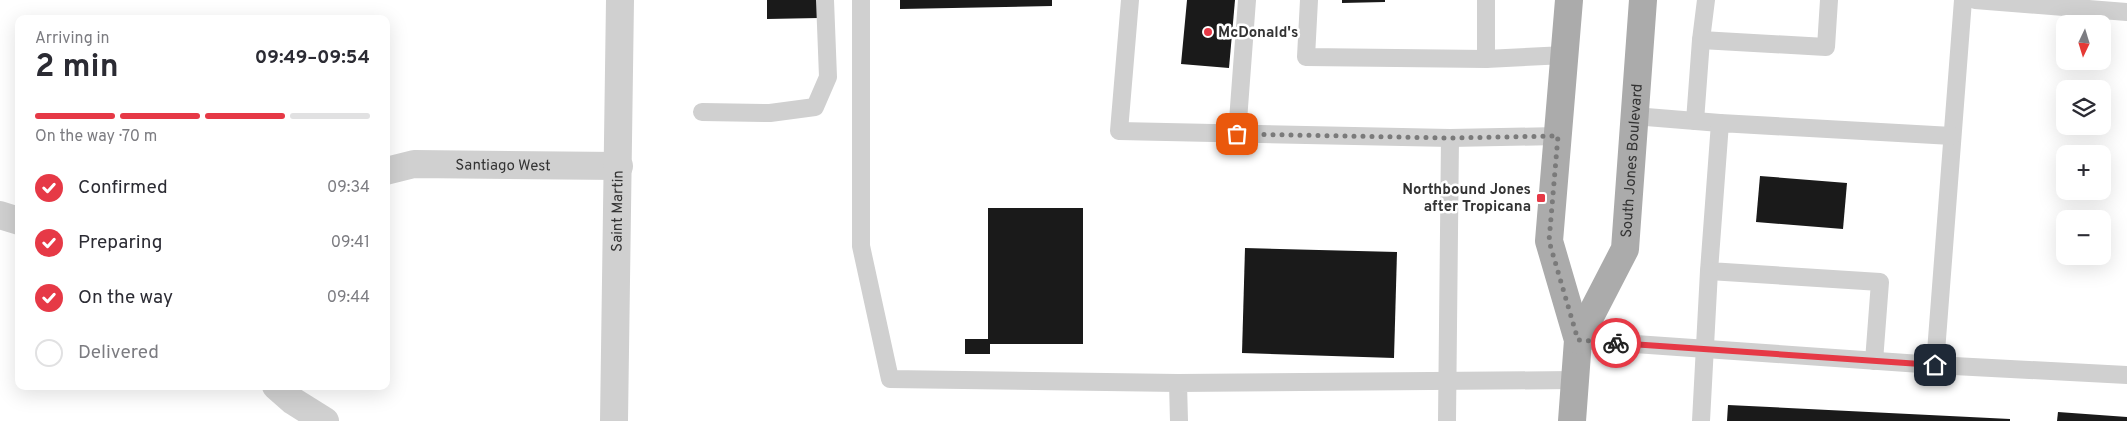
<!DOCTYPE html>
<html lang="en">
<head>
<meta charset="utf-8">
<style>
  body { margin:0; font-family:Overpass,sans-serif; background:#f2f2f3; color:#2b2b33; height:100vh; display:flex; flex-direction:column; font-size:19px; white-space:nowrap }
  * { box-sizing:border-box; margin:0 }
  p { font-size:16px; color:#7c7c81 }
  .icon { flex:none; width:28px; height:28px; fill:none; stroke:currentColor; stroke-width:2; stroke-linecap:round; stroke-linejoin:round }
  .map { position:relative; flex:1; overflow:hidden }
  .side { position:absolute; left:15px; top:15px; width:375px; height:375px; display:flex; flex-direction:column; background:#fff; border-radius:10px; box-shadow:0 5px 20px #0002 }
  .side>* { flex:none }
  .needle { width:32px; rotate:184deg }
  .controls { position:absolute; left:2056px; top:15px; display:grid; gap:10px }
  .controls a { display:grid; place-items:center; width:55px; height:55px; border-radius:10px; background:#fff; box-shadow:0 5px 20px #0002; font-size:25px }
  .pin { position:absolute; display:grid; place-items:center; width:42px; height:42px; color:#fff; margin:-21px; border-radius:10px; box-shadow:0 2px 8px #0006 }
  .courier { position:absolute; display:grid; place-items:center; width:50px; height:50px; margin:-25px; border:4px solid #e63946; border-radius:50%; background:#fff; color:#222; box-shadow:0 1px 6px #0007 }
  .summary em { font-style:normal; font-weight:700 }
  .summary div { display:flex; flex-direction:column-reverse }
  .summary { display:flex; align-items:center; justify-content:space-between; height:85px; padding:0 20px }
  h1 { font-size:32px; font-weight:700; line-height:38px }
  .bar { display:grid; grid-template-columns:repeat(4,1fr); gap:8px 5px; align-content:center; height:60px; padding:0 20px }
  .bar i { height:6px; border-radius:4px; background:#e1e1e2 }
  .bar .selected { background:#e63946 }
  .bar p { grid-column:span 4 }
  ol { padding:0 20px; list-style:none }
  li { display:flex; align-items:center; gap:15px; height:55px }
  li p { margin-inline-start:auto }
  li .icon { padding:5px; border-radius:50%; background:#e63946; color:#fff; stroke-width:4 }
  li:last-child { color:#7c7c81 }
  li i { width:28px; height:28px; border:2px solid #e1e1e2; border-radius:50% }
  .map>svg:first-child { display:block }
  .building { fill:#1a1a1a }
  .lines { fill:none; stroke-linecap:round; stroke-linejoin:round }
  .lane { stroke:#d0d0d0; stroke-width:18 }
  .street { stroke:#d0d0d0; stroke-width:28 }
  .primary { stroke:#ababab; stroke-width:28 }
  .done { stroke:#7a7a7a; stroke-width:5; stroke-dasharray:0 9 }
  .route { stroke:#e63946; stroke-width:6 }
  .poi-dot { fill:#e63946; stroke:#fff; stroke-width:2 }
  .labels { text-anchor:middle; stroke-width:5; stroke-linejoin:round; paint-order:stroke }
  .poi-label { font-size:15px; font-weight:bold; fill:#333; stroke:#fff; text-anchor:start }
  .street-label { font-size:15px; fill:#333; stroke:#fff }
</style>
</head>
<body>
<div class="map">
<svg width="2127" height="421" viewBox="0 0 2127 421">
  <rect width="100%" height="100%" fill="#fff"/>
  <!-- building -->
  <g class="building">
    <path d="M767,0H819V18L767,19Z"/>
    <path d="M900,0H1052V6L900,9Z"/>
    <path d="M1187,0H1235L1229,68L1181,64Z"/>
    <path d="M1342,0H1385V2L1342,3Z"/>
    <path d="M1760,176L1847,183L1843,229L1756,222Z"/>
    <path d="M988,208H1083V344H990V354H965V339H988Z"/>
    <path d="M1245,248L1397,252L1394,358L1242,353Z"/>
    <path d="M1728,405L2010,419V421H1727Z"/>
    <path d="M2058,412L2127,417V421H2057Z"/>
  </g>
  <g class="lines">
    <!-- lane -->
    <g class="lane">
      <path d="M861,0V246L890,379L1178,383"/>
      <path d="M1130,0L1119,131L1450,138L1558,136"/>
      <path d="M1309,0L1306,57L1486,59L1565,55"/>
      <path d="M1486,0V59"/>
      <path d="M1963,0L1935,365L2127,375"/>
      <path d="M1975,0L2127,12"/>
      <path d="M1701,40L1706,0"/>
      <path d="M702,112L770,113L815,107L828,77L825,0"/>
      <path d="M1634,116L1720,123"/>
      <path d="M1695,121L1701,40L1826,47L1829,0"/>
      <path d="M1237,134L1247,0"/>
      <path d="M1578,340L1935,365"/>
      <path d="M1874,361L1880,282L1709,271L1720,123L1952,136"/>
      <path d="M1179,421L1178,383L1575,380"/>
      <path d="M1447,421L1450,138"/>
      <path d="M1701,421L1709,271"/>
    </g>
    <!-- street -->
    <g class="street">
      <path id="s1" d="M386,171L414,164L619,166"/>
      <path d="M0,215L19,221"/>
      <path d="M276,386L293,401L325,421"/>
      <path id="s2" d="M614,421L620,0"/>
    </g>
    <!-- primary -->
    <g class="primary">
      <path d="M1569,0L1549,241L1578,340L1572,421"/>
      <path id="s3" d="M1578,340L1625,249L1643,0"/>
    </g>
  </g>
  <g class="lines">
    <!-- done -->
    <path class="done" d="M1237,134L1450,138L1558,136L1549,241L1578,340L1616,343"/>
    <!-- route -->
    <path class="route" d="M1616,343L1935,365"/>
  </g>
  <!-- markers -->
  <g class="poi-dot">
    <circle cx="1208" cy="32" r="5"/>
    <rect x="1536" y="193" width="10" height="10" rx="2.5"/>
  </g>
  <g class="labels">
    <!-- poi labels -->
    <g class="poi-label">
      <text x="1218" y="37">McDonald's</text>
      <text x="1531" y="194" text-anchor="end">Northbound Jones<tspan x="1531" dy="17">after Tropicana</tspan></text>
    </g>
    <!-- street labels -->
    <g class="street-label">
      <text dy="5" stroke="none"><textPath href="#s3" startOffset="191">South Jones Boulevard</textPath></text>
      <text dy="5" stroke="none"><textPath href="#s1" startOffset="118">Santiago West</textPath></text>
      <text dy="5" stroke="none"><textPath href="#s2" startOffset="210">Saint Martin</textPath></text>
    </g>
  </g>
</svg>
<div class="controls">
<a><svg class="needle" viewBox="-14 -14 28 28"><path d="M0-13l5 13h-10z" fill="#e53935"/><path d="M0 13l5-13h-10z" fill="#7c7c81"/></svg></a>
<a><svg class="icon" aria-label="layers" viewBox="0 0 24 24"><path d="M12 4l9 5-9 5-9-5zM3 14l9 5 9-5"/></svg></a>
<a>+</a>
<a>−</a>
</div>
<div class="pin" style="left:1237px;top:134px;background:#ea580c"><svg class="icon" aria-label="bag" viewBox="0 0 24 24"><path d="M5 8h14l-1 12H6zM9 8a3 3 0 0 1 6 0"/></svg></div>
<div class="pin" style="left:1935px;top:365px;background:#1f2937"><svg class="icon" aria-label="home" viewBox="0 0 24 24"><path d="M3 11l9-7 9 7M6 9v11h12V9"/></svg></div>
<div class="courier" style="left:1616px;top:343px"><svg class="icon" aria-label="bike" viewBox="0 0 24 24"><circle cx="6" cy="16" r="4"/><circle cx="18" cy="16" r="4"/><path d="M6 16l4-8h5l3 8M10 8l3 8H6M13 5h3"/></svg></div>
<section class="side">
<div class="summary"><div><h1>2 min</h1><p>Arriving in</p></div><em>09:49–09:54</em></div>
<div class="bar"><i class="selected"></i><i class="selected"></i><i class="selected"></i><i></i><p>On the way · 70 m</p></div>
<ol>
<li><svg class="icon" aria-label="check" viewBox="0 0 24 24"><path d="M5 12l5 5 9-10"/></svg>Confirmed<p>09:34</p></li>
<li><svg class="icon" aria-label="check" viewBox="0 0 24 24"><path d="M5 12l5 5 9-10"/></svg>Preparing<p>09:41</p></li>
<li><svg class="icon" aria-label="check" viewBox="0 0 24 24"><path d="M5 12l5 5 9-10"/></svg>On the way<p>09:44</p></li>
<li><i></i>Delivered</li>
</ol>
</section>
</div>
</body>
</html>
